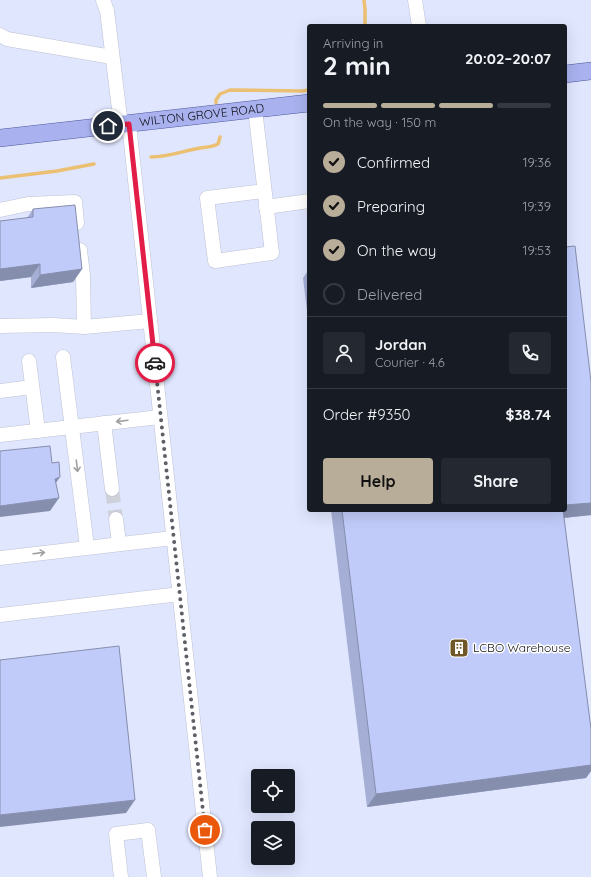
<!DOCTYPE html>
<html lang="en">
<head>
<meta charset="utf-8">
<style>
  body { margin:0; font-family:Quicksand,sans-serif; background:#242831; color:#f1f3f6; height:100vh; display:flex; flex-direction:column; font-size:15px; white-space:nowrap }
  * { box-sizing:border-box; margin:0 }
  p { font-size:13px; color:#9ea1a6 }
  .icon { flex:none; width:22px; height:22px; fill:none; stroke:currentColor; stroke-width:2; stroke-linecap:round; stroke-linejoin:round }
  .map { position:relative; flex:1; overflow:hidden }
  .details { position:absolute; left:307px; top:24px; width:260px; height:488px; display:flex; flex-direction:column; background:#171b24; border-radius:4px; box-shadow:0 4px 16px #0002 }
  .details>* { flex:none }
  .controls { position:absolute; left:251px; top:769px; display:grid; gap:8px }
  .controls a { display:grid; place-items:center; width:44px; height:44px; border-radius:4px; background:#171b24; box-shadow:0 4px 16px #0002; font-size:20px }
  .pin { position:absolute; display:grid; place-items:center; width:34px; height:34px; color:#fff; margin:-17px; border:2px solid #fff; border-radius:50%; box-shadow:0 1px 4px #0007 }
  .courier { position:absolute; display:grid; place-items:center; width:40px; height:40px; margin:-20px; border:3px solid #e11d48; border-radius:50%; background:#fff; color:#222; box-shadow:0 1px 5px #0007 }
  .summary em { font-style:normal; font-weight:700 }
  .summary div { display:flex; flex-direction:column-reverse }
  .summary { display:flex; align-items:center; justify-content:space-between; height:68px; padding:0 16px }
  h1 { font-size:26px; font-weight:700; line-height:30px }
  .bar { display:grid; grid-template-columns:repeat(4,1fr); gap:6px 4px; align-content:center; height:48px; padding:0 16px }
  .bar i { height:5px; border-radius:3px; background:#363941 }
  .bar .selected { background:#b7ad99 }
  .bar p { grid-column:span 4 }
  .line { display:flex; align-items:center; gap:10px; padding:0 16px; border-top:1px solid #363941 }
  .line div { flex:1 }
  .round { display:grid; place-items:center; flex:none; width:42px; height:42px; border-radius:4px; background:#242831 }
  ol { padding:0 16px; list-style:none }
  li { display:flex; align-items:center; gap:12px; height:44px }
  li p { margin-inline-start:auto }
  li .icon { padding:4px; border-radius:50%; background:#b7ad99; color:#111; stroke-width:4 }
  li:last-child { color:#9ea1a6 }
  li i { width:22px; height:22px; border:2px solid #363941; border-radius:50% }
  .primary-button { display:flex; gap:8px; margin-top:auto; padding:8px 16px }
  .primary-button a { flex:1; height:46px; border-radius:4px; background:#b7ad99; color:#111; font-size:16px; font-weight:700; line-height:46px; text-align:center }
  .primary-button a+a { background:#242831; color:#f1f3f6 }
  .map>svg:first-child { display:block }
  .built { fill:#e0e6fe; fill-rule:evenodd }
  .lines { fill:none; stroke-linecap:round; stroke-linejoin:round }
  .stream { stroke:#ebc072; stroke-width:3.5 }
  .minor-tunnel { stroke:#ced1da; stroke-width:14; stroke-dasharray:14 7; stroke-linecap:butt }
  .minor-casing { stroke:#bec2d2; stroke-width:15 }
  .major-casing { stroke:#4e589b; stroke-width:18 }
  .minor { stroke:#fff; stroke-width:14 }
  .major { stroke:#a9b2ee; stroke-width:17 }
  .wall { fill:#a5afd6 }
  .shaded-wall { fill:#868eae }
  .building { fill:#c0cbf9; stroke:#868eae }
  .oneway { stroke:#9fa0a2 }
  .done { stroke:#5e6067; stroke-width:4; stroke-dasharray:0 7.2 }
  .route { stroke:#e11d48; stroke-width:5 }
  .labels { text-anchor:middle; stroke-width:3; stroke-linejoin:round; paint-order:stroke }
  .street-label { font-size:12px; fill:#101116; stroke:#fff }
  .poi-label { font-size:12px; fill:#101116; stroke:#fff; text-anchor:start }
</style>
</head>
<body>
<div class="map">
<svg width="591" height="877" viewBox="0 0 591 877">
  <rect width="100%" height="100%" fill="#f0f3fd"/>
  <!-- built -->
  <path class="built" d="M0,0H591V877H0ZM309,26H565V510H309ZM258,776H288V806H258ZM258,828H288V858H258Z"/>
  <g class="lines">
    <!-- stream -->
    <g class="stream">
      <path d="M364,0L365,9V26"/>
      <path d="M216,103V100L220,94L230,90L302,91L309,90"/>
      <path d="M151,157C168,157 183,151 200,148C207,147 212,147 218,144L220,137"/>
      <path d="M0,178L57,171L94,164"/>
    </g>
    <!-- minor-tunnel -->
    <path class="minor-tunnel" d="M112,489L116,519"/>
    <!-- minor casing -->
    <g class="minor-casing">
      <g id="minor">
        <path d="M103,0L107,11L121,125"/>
        <path d="M415,0L419,26"/>
        <path d="M0,35L7,39L112,57"/>
        <path d="M255,109L272,253L215,261L207,198L264,191"/>
        <path d="M129,124L210,877"/>
        <path d="M266,207L309,201"/>
        <path d="M0,210L28,204L75,202L77,223"/>
        <path d="M80,250L83,275L84,327"/>
        <path d="M0,326L53,325L84,327L150,321"/>
        <path d="M63,357L87,547"/>
        <path d="M29,361L38,431"/>
        <path d="M0,391L32,387"/>
        <path d="M104,423L112,489"/>
        <path d="M0,435L160,417"/>
        <path d="M116,519L119,544"/>
        <path d="M0,558L173,538"/>
        <path d="M0,615L180,594"/>
        <path d="M121,877L116,834L148,830L154,877"/>
      </g>
    </g>
    <!-- major casing -->
    <g class="major-casing">
      <g id="major">
        <path d="M565,74L591,71"/>
        <path id="s1" d="M0,138L309,103"/>
      </g>
    </g>
    <!-- minor -->
    <use href="#minor" class="minor"/>
    <!-- major -->
    <use href="#major" class="major"/>
  </g>
  <!-- wall -->
  <g class="wall">
    <path d="M33,209L82,269L73,282L31,288V277L0,281V221L27,218Z"/>
    <path d="M309,269V327L303,278Z"/>
    <path d="M591,382V515L564,518L591,729V771L586,778L367,807L331,510H565Z"/>
  </g>
  <!-- shaded-wall -->
  <g class="shaded-wall">
    <path d="M40,264L31,277L0,281V269Z"/>
    <path d="M82,269L73,282L31,288L40,275Z"/>
    <path d="M60,477L51,490L55,479Z"/>
    <path d="M59,498L50,511L0,517V506Z"/>
    <path d="M591,503V515L553,519L559,510H565V505Z"/>
    <path d="M591,765V771L586,778L367,807L376,794Z"/>
    <path d="M135,800L126,813L0,827V815Z"/>
  </g>
  <!-- building -->
  <g class="building">
    <path d="M75,205L82,269L40,275V264L0,269V221L33,217V209Z"/>
    <path d="M575,246L591,382V503L565,505V247Z"/>
    <path d="M50,446L52,463L59,462L60,477L55,479L59,498L0,506V451Z"/>
    <path d="M342,510H563L591,729V765L376,794Z"/>
    <path d="M119,646L135,800L0,815V660Z"/>
  </g>
  <!-- one-way arrows -->
  <defs><path id="oneway-shaft" d="M-6 0H5M1.5-3L5.5 0L1.5 3" fill="none" stroke-width="1.6" stroke-linecap="round" stroke-linejoin="round"/></defs>
  <g class="oneway">
    <use href="#oneway-shaft" transform="translate(122 421) rotate(173)"/>
    <use href="#oneway-shaft" transform="translate(77 466) rotate(83)"/>
    <use href="#oneway-shaft" transform="translate(39 553) rotate(-7)"/>
  </g>
  <g class="lines">
    <!-- done -->
    <path class="done" d="M155,363L205,830"/>
    <!-- route -->
    <path class="route" d="M108,126L129,124L155,363"/>
  </g>
  <!-- icons -->
  <defs>
    <g id="building-square" transform="scale(1)"><rect x="-9" y="-9" width="18" height="18" rx="4" fill="#705728" stroke="#fff"/><path d="M-4-6H4V6H1V3H-1V6H-4ZM-2.5-4.3h1.7v1.8h-1.7ZM.8-4.3h1.7v1.8H.8ZM-2.5-1h1.7V.8h-1.7ZM.8-1h1.7V.8H.8Z" fill="#fff"/></g>
  </defs>
  <g fill-rule="evenodd">
    <use href="#building-square" x="459" y="648"/>
  </g>
  <g class="labels">
    <!-- street labels -->
    <g class="street-label">
      <text dy="4" stroke="none"><textPath href="#s1" startOffset="203">WILTON GROVE ROAD</textPath></text>
    </g>
    <!-- poi labels -->
    <g class="poi-label">
      <text x="473" y="652">LCBO Warehouse</text>
    </g>
  </g>
</svg>
<div class="controls">
<a><svg class="icon" aria-label="locate" viewBox="0 0 24 24"><circle cx="12" cy="12" r="6"/><path d="M12 2v4M12 18v4M2 12h4M18 12h4"/></svg></a>
<a><svg class="icon" aria-label="layers" viewBox="0 0 24 24"><path d="M12 4l9 5-9 5-9-5zM3 14l9 5 9-5"/></svg></a>
</div>
<div class="pin" style="left:205px;top:830px;background:#ea580c"><svg class="icon" aria-label="bag" viewBox="0 0 24 24"><path d="M5 8h14l-1 12H6zM9 8a3 3 0 0 1 6 0"/></svg></div>
<div class="pin" style="left:108px;top:126px;background:#1f2937"><svg class="icon" aria-label="home" viewBox="0 0 24 24"><path d="M3 11l9-7 9 7M6 9v11h12V9"/></svg></div>
<div class="courier" style="left:155px;top:363px"><svg class="icon" aria-label="car" viewBox="0 0 24 24"><path d="M5 17H2v-5l4-1 3-4h7l3 4 3 1v5h-3M9 17h6M6 11h13"/><circle cx="7" cy="17" r="2"/><circle cx="17" cy="17" r="2"/></svg></div>
<section class="details">
<div class="summary"><div><h1>2 min</h1><p>Arriving in</p></div><em>20:02–20:07</em></div>
<div class="bar"><i class="selected"></i><i class="selected"></i><i class="selected"></i><i></i><p>On the way · 150 m</p></div>
<ol>
<li><svg class="icon" aria-label="check" viewBox="0 0 24 24"><path d="M5 12l5 5 9-10"/></svg>Confirmed<p>19:36</p></li>
<li><svg class="icon" aria-label="check" viewBox="0 0 24 24"><path d="M5 12l5 5 9-10"/></svg>Preparing<p>19:39</p></li>
<li><svg class="icon" aria-label="check" viewBox="0 0 24 24"><path d="M5 12l5 5 9-10"/></svg>On the way<p>19:53</p></li>
<li><i></i>Delivered</li>
</ol>
<div class="line" style="height:72px"><a class="round"><svg class="icon" aria-label="person" viewBox="0 0 24 24"><circle cx="12" cy="8" r="4"/><path d="M4 21q1-7 8-7t8 7"/></svg></a><div><b>Jordan</b><p>Courier · 4.6</p></div><a class="round"><svg class="icon" aria-label="phone" viewBox="0 0 24 24"><path d="M5 4h4l2 5-3 2q2 4 5 5l2-3 5 2v4C11 20 4 13 5 4z"/></svg></a></div>
<div class="line" style="height:52px"><div>Order #9350</div><b>$38.74</b></div>
<div class="primary-button"><a>Help</a><a>Share</a></div>
</section>
</div>
</body>
</html>
